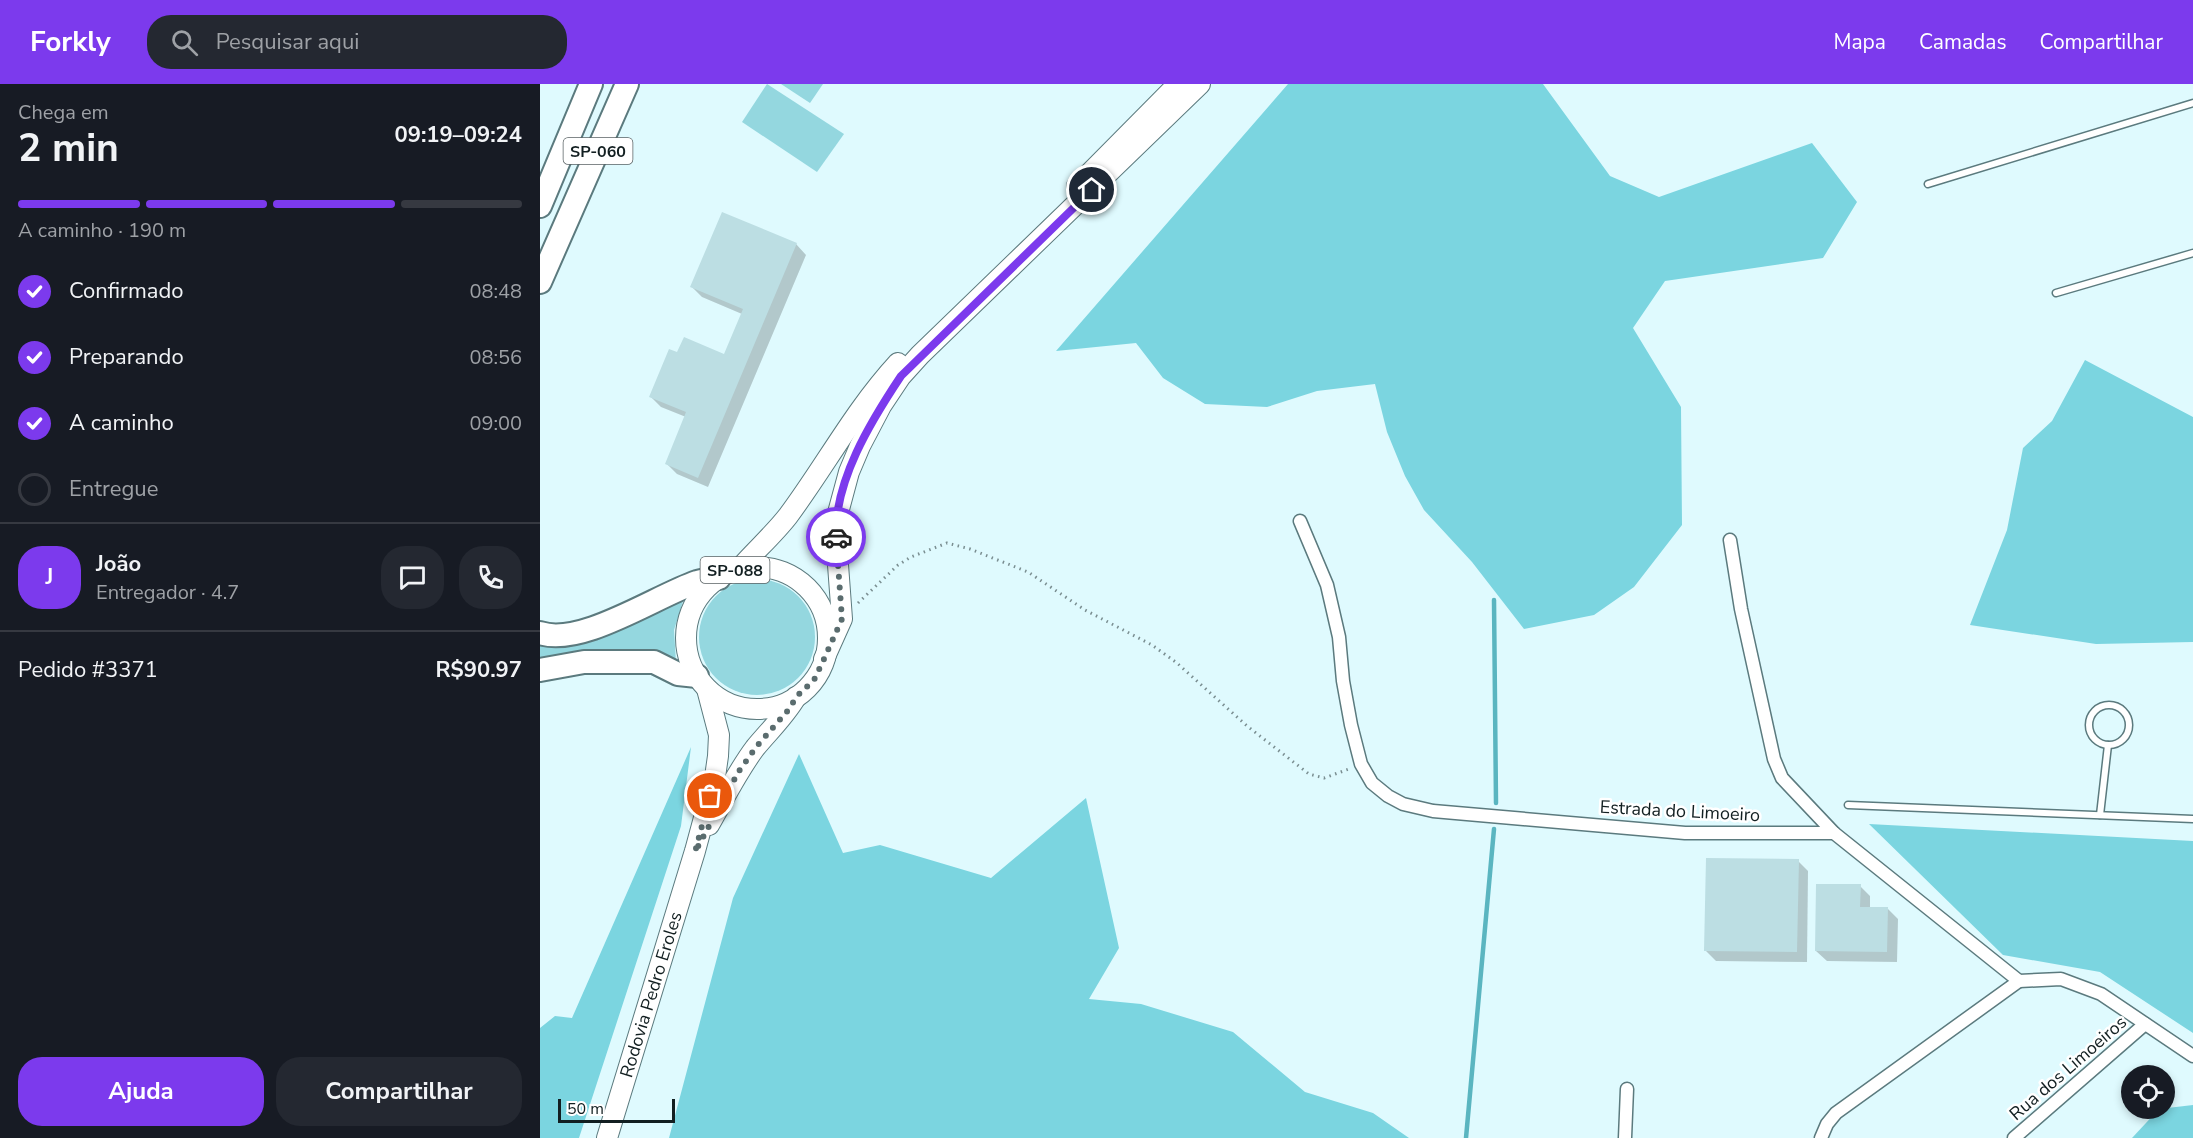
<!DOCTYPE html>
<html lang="pt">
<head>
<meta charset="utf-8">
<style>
  body { margin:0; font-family:"Nunito Sans",sans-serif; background:#242831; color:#f1f3f6; height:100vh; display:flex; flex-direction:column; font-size:22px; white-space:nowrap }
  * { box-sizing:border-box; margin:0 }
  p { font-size:20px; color:#9ea1a6 }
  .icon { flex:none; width:33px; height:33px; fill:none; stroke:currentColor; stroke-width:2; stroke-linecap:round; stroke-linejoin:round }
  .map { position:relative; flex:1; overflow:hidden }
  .drawer { display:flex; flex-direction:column; background:#171b24; width:540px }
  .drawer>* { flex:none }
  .tools { position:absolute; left:1581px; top:981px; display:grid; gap:12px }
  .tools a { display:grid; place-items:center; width:54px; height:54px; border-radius:50%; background:#171b24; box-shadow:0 3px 9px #0003; font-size:30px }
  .scale { position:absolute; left:18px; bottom:15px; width:117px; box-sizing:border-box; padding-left:6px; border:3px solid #121f21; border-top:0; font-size:16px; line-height:21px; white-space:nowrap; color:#121f21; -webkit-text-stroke:4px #fff; paint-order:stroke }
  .pin { position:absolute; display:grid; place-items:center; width:51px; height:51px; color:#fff; margin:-26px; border:3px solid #fff; border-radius:50%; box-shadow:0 2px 6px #0007 }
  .courier { position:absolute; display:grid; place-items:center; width:60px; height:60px; margin:-30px; border:4px solid #7c3aed; border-radius:50%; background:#fff; color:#222; box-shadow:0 2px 8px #0007 }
  .overview em { font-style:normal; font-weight:700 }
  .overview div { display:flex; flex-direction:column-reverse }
  .overview { display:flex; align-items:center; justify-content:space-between; height:102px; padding:0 18px }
  h1 { font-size:39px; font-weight:700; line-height:45px }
  .bar { display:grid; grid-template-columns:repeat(4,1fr); gap:9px 6px; align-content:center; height:72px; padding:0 18px }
  .bar i { height:8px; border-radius:4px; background:#363941 }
  .bar .selected { background:#7c3aed }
  .bar p { grid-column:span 4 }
  .line { display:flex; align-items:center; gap:15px; padding:0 18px; border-top:2px solid #363941 }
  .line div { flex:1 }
  .round { display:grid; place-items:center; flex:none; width:63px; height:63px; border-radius:24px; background:#242831 }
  ol { padding:0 18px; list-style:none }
  li { display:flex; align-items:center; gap:18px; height:66px }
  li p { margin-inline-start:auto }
  li .icon { padding:6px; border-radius:50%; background:#7c3aed; color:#fff; stroke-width:4 }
  li:last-child { color:#9ea1a6 }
  li i { width:33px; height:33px; border:3px solid #363941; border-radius:50% }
  .action { display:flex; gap:12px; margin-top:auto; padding:12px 18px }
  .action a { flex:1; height:69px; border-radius:24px; background:#7c3aed; color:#fff; font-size:24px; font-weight:700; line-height:69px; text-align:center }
  .action a+a { background:#242831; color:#f1f3f6 }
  header { display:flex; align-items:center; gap:36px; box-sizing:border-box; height:84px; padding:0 30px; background:#7c3aed; color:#fff }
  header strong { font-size:28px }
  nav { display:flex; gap:33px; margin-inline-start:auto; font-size:21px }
  .search { width:420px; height:54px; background:#242831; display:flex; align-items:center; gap:15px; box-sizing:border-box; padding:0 21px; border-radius:24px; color:#9ea1a6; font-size:22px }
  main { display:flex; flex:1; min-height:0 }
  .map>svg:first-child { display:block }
  .green { fill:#94d7df }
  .forest { fill:#7bd5e0 }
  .shadow { fill:#0003 }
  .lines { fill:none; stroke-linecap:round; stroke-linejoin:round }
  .stream { stroke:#5ab5c0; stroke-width:4.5 }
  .building { fill:#bcdee3 }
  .service-casing { stroke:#5b7a7e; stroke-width:9 }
  .minor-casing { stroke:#5b7a7e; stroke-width:15 }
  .primary-casing { stroke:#5b7a7e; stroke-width:22 }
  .trunk-casing { stroke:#5b7a7e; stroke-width:22 }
  .motorway-casing { stroke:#5b7a7e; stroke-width:26 }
  .path { stroke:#7a8e91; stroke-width:3; stroke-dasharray:1.5 4.5; stroke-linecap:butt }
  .service { stroke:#fff; stroke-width:6 }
  .minor { stroke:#fff; stroke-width:12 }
  .primary { stroke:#fff; stroke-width:20 }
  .trunk { stroke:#fff; stroke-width:20 }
  .motorway { stroke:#fff; stroke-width:22 }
  .done { stroke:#5a6c6e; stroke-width:6; stroke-dasharray:0 10.8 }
  .route { stroke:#7c3aed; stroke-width:8 }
  .labels { text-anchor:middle; stroke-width:5; stroke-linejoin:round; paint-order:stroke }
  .shield { fill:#fff; stroke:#596264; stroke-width:1.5 }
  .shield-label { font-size:16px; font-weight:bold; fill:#121f21 }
  .street-label { font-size:18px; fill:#121f21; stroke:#fff }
</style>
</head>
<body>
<header>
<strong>Forkly</strong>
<div class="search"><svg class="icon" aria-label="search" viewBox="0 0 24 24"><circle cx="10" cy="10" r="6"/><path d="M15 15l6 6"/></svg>Pesquisar aqui</div>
<nav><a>Mapa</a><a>Camadas</a><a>Compartilhar</a></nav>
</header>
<main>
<section class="drawer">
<div class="overview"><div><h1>2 min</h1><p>Chega em</p></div><em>09:19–09:24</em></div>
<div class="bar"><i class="selected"></i><i class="selected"></i><i class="selected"></i><i></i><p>A caminho · 190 m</p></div>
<ol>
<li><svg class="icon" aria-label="check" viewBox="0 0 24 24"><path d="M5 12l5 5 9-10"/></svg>Confirmado<p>08:48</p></li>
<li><svg class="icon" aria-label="check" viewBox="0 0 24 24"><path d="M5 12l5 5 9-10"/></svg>Preparando<p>08:56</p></li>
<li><svg class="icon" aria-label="check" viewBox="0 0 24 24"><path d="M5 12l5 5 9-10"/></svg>A caminho<p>09:00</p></li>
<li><i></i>Entregue</li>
</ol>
<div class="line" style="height:108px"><b class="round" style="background:#7c3aed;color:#fff">J</b><div><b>João</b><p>Entregador · 4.7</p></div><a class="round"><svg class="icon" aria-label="chat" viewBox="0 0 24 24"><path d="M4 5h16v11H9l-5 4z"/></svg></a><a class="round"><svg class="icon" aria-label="phone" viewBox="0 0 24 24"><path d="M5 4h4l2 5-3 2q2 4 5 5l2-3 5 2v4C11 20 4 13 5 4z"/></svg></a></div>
<div class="line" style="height:78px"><div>Pedido #3371</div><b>R$90.97</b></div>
<div class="action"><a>Ajuda</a><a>Compartilhar</a></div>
</section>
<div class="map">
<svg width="1653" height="1054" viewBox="0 0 1653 1054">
  <rect width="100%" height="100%" fill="#dffafe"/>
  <!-- green -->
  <g class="green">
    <path d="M227,0L304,50L277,88L202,38Z"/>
    <path d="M241,0H283L270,19Z"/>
    <circle cx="217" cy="553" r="58"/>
    <path d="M144,514L134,546L136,578L0,576V558Z"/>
  </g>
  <!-- forest -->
  <g class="forest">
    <path d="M748,0H1003L1070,92L1119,113L1272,59L1317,118L1283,174L1125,197L1093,244L1141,323L1142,441L1094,503L1054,531L984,545L932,478L884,426L865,392L847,348L835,300L777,307L727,323L665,320L623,294L596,259L516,267Z"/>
    <path d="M1545,276L1653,333V558L1556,560L1430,541L1467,446L1483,364L1512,337Z"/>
    <path d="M151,663L141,742L39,1054H0V944L15,932L32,934Z"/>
    <path d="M259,670L303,769L340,761L451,794L546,714L579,864L549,915L601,920L693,948L765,1008L833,1029L869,1054H129L193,814Z"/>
    <path d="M1329,740L1653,757V949L1560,888L1463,871Z"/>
    <path d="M1653,1021V1054H1592L1619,1025Z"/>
  </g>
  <!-- shadow -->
  <g class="shadow">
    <path d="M256,160L266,171L168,403L137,390L127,380L146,333L121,323L111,313L138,270L185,272L202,230L162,213L152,203Z"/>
    <path d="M1258,777L1268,787L1267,878L1176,877L1165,866Z"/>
    <path d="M1320,802L1330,812V824L1348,825L1358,835L1357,878L1287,877L1276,867Z"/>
  </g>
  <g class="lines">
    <!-- stream -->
    <g class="stream">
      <path d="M954,516L956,719"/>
      <path d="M926,1054L954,745"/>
    </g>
  </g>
  <!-- building -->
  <g class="building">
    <path d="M182,128L257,159L158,394L125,380L146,328L109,313L129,265L137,268L144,253L184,270L203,225L150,203Z"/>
    <path d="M1166,774L1259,775L1257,868L1164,867Z"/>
    <path d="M1276,800H1321L1320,823H1348L1347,868L1275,867Z"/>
  </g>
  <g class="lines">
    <!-- service casing -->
    <g class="service-casing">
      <g id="service">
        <path d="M1388,100L1653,19"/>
        <path d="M1516,209L1653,169"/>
        <circle cx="1569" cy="641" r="20"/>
        <path d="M1308,721L1653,735"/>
        <path d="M1560,731L1568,661"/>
      </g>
    </g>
    <!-- minor casing -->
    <g class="minor-casing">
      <g id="minor">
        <path d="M760,437L787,501L799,553L803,597L811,641L821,680L832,699L848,712L863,720L893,727L1145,749H1294L1479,897L1521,895L1561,910L1653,972"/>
        <path d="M1190,456L1201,525L1234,675L1242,694L1294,749"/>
        <path d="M1085,1054L1087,1005"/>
        <path d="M1281,1054L1287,1040L1296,1029L1479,897"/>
        <path d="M1474,1054L1605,940"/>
      </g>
    </g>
    <!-- primary casing -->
    <g class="primary-casing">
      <g id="primary">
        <path d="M169,741C184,715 197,688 215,664C229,647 245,632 256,613"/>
        <path id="s1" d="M67,1054L155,767L175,693L178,672L179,651L167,605"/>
      </g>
    </g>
    <!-- trunk casing -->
    <g class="trunk-casing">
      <g id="trunk">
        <path d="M537,102L638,0"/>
        <path d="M201,483C216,466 234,450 248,432C286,381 314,327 358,279"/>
        <circle cx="217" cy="554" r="71"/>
        <path d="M284,575L302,535L295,440L309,388L320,362L341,322L361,292L380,271L660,0"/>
      </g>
    </g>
    <!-- motorway casing -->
    <g class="motorway-casing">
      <g id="motorway">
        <path d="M0,122L51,0"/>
        <path d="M0,198L87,0"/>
        <path d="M0,549C41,563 116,512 157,498C164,496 172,495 179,494"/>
        <path d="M0,586L44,578H114L138,590L157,592"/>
      </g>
    </g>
    <!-- path -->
    <path class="path" d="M318,519L358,481L371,473L407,459L430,465L488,488L545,526L612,561L637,579L707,642L769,690L784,694L809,685"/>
    <!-- service -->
    <use href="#service" class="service"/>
    <!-- minor -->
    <use href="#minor" class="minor"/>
    <!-- primary -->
    <use href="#primary" class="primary"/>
    <!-- trunk -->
    <use href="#trunk" class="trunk"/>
    <!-- motorway -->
    <use href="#motorway" class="motorway"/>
  </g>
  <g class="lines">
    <!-- done -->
    <path class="done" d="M170,712L155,768L199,687L217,662L250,624L256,613L274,596L284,575L302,535L296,453"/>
    <!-- route -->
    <path class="route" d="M296,453C294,397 331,337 361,292L552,106"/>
  </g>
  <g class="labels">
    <!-- shield labels -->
    <g class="shield">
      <rect x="23.5" y="54" width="69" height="26" rx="4.5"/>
      <rect x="160.5" y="473" width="69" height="26" rx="4.5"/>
    </g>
    <g class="shield-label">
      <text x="58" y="73">SP-060</text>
      <text x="195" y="492">SP-088</text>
    </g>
    <!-- street labels -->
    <g class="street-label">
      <text transform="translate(1140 727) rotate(3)" y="6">Estrada do Limoeiro</text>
      <text dy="6" stroke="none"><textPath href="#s1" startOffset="150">Rodovia Pedro Eroles</textPath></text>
      <text transform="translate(1528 984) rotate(-41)" y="6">Rua dos Limoeiros</text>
    </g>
  </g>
</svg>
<div class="tools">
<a><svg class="icon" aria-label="locate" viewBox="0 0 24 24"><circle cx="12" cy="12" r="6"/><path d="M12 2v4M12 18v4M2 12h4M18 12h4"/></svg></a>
</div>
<div class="scale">50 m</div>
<div class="pin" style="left:170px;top:712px;background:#ea580c"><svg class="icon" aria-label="bag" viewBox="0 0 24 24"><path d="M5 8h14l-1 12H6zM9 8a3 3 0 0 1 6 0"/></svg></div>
<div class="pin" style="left:552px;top:106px;background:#1f2937"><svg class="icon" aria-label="home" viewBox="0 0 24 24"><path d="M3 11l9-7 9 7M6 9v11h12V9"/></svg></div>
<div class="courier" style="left:296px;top:453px"><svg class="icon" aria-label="car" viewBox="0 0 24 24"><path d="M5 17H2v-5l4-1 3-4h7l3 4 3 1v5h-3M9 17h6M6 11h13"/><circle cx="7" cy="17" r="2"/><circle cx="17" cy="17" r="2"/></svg></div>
</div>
</main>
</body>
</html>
